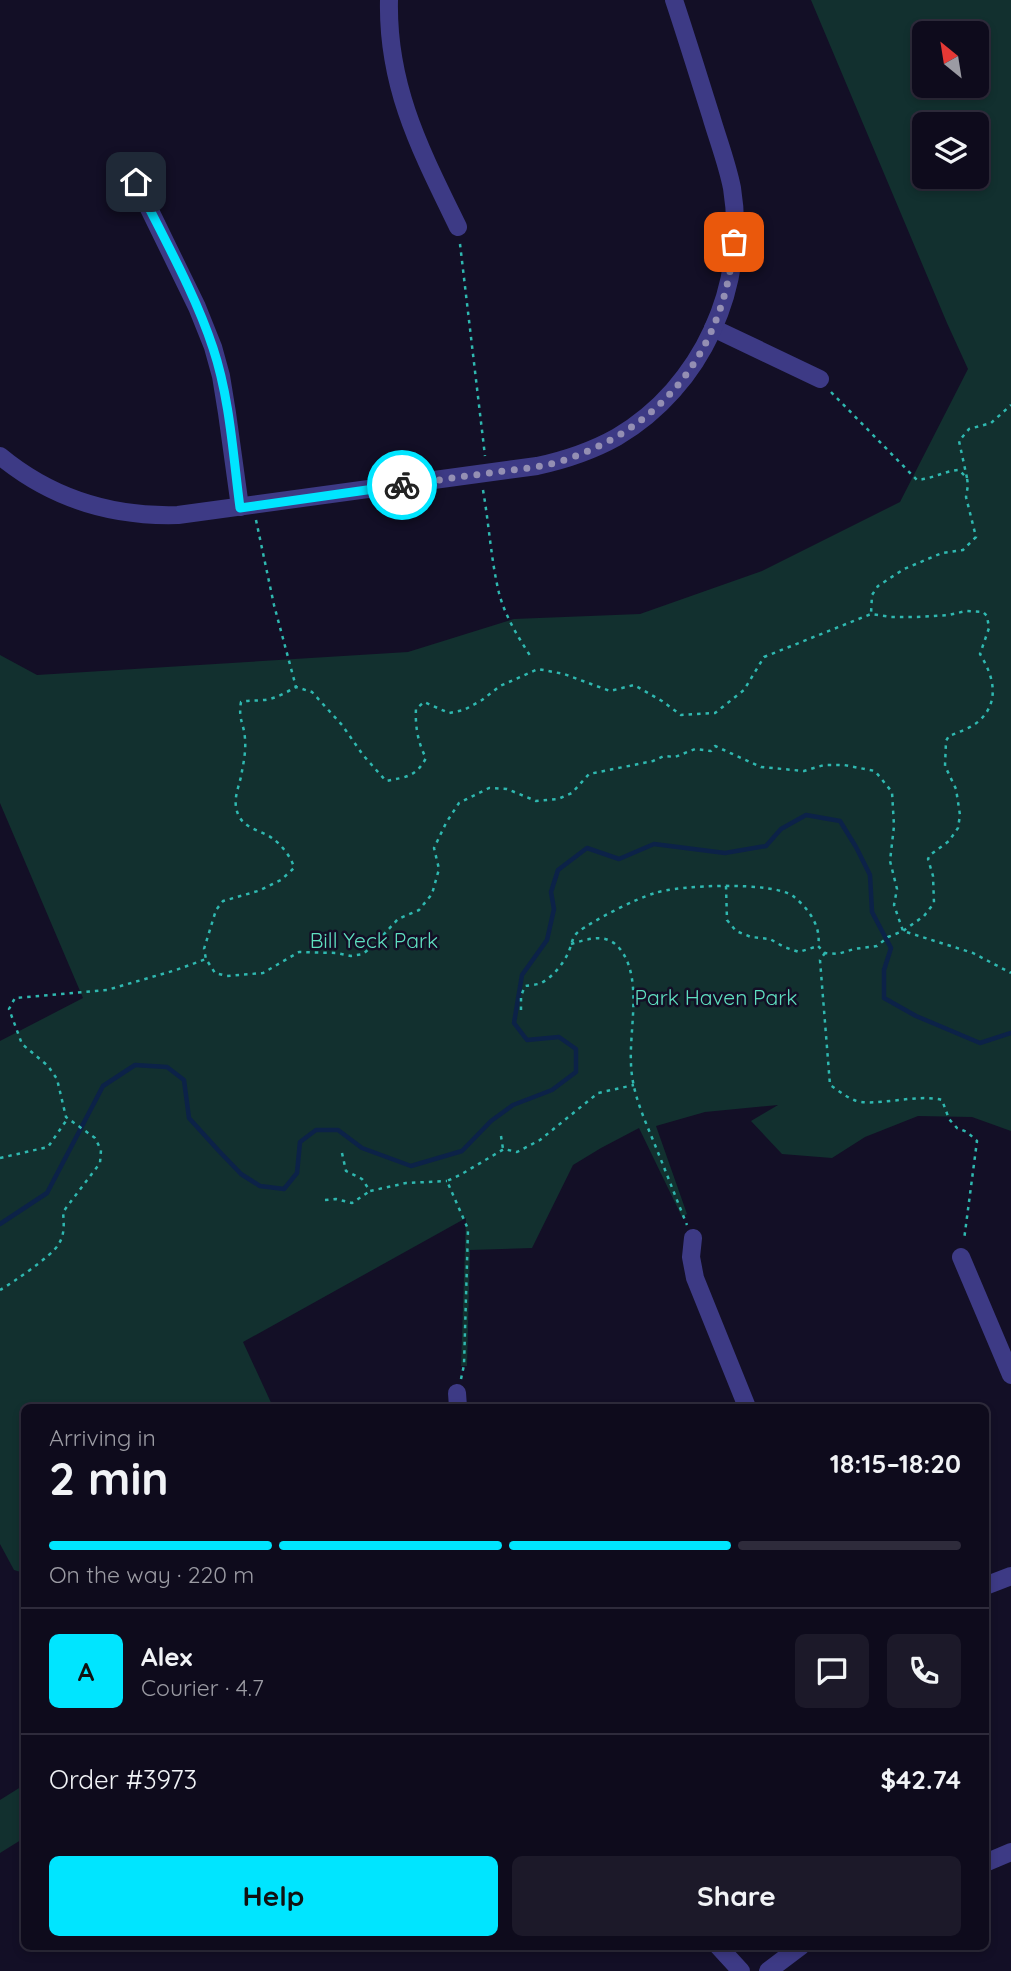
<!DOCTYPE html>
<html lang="en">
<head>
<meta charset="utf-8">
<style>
  body { margin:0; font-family:Quicksand,sans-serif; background:#1c1929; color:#f1f3f6; height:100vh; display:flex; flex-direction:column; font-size:26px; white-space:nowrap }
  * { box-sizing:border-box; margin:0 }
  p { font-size:23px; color:#9b9ba3 }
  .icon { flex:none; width:38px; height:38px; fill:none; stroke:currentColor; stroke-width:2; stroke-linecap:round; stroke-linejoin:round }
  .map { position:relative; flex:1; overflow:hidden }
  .sheet { position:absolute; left:21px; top:1404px; width:968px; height:546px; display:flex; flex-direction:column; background:#0e0b1c; border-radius:10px; box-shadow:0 4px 10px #0003,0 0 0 2px #2e2b3b }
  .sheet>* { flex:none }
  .needle { width:46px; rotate:330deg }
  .controls { position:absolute; left:912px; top:21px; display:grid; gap:14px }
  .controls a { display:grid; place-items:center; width:77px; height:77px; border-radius:10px; background:#0e0b1c; box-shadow:0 4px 10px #0003,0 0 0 2px #2e2b3b; font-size:35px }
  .pin { position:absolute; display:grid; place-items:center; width:60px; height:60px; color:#fff; margin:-30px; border-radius:14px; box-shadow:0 4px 10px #0006 }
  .courier { position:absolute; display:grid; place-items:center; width:70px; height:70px; margin:-35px; border:5px solid #00e5ff; border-radius:50%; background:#fff; color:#222; box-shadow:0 2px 9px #0007 }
  .summary em { font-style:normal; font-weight:700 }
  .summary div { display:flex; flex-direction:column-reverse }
  .summary { display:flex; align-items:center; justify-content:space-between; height:119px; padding:0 28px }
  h1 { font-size:46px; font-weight:700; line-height:52px }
  .bar { display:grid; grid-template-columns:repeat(4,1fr); gap:10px 7px; align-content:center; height:84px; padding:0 28px }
  .bar i { height:9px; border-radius:5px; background:#2e2b3b }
  .bar .on { background:#00e5ff }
  .bar p { grid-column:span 4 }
  .line { display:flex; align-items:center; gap:18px; padding:0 28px; border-top:2px solid #2e2b3b }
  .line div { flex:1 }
  .round { display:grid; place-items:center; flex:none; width:74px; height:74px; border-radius:10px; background:#1c1929 }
  .action { display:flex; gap:14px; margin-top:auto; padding:14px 28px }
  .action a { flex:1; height:80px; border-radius:10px; background:#00e5ff; color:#111; font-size:28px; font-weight:700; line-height:80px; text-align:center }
  .action a+a { background:#1c1929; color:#f1f3f6 }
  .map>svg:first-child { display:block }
  .green { fill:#12302f; fill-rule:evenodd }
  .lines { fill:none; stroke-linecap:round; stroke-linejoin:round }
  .stream { stroke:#0c2248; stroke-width:4.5 }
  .path { stroke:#2fb8b0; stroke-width:2.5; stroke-dasharray:3.5 5; stroke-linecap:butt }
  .minor { stroke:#3d3a85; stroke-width:18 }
  .done { stroke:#948fb3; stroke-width:7; stroke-dasharray:0 12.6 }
  .route { stroke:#00e5ff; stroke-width:9 }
  .labels { text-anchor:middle; stroke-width:5; stroke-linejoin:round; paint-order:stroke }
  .park-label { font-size:21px; fill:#5fe0c0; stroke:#130f26 }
</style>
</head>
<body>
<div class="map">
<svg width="1011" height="1971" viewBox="0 0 1011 1971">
  <rect width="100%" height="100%" fill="#130f26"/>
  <!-- green -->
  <g class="green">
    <path d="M811,0H1011V1131L972,1117L918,1116L865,1137L832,1158L782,1154L751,1121L778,1105L705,1112L656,1126L687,1214L682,1217L639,1128L601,1148L573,1165L532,1248L470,1250L467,1366H461L466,1218L243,1342L273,1407H24V1573L14,1570L0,1544V1041L83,998L0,803V655L37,675L408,652L514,619L640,614L762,571L900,502L968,369L947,323ZM924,33H976V86H924ZM924,124H976V177H924Z"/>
    <path d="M24,1785V1838L0,1853V1800Z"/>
  </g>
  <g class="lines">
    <!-- stream -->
    <path class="stream" d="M0,1224L47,1193L103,1086L135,1065L167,1067L184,1080L189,1118L218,1150L241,1174L260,1186L284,1189L297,1173L300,1142L316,1130H338L362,1148L411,1166L462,1151L491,1121L513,1105L552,1090L576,1072V1049L559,1037L527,1040L514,1023L522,975L547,940L554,909L551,892L558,870L587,848L619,859L654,844L725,853L766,846L781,829L806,815L840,821L856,847L870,875L872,912L891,948L884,970V998L916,1016L980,1043L1011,1033"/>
    <!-- path -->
    <g class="path">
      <path d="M460,244L485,456"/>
      <path d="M831,392L917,480C932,479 944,471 959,470L967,478L968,485L966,497L976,537L963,550L942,553L904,569L878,586L872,595L871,614"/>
      <path d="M967,478L959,441L969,429L991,423L1011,405"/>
      <path d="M483,490C489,524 491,560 499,593C505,616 518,637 531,657"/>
      <path d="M256,520L274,605L296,687"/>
      <path d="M726,886L727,920L736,931L751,937L770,939L784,947L799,952L818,946"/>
      <path d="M571,944C588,939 607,932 620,949C643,978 629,1029 631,1064C632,1093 644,1118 655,1145C666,1172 676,1198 687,1225"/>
      <path d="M825,953L820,960L830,1085C838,1090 846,1097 854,1100C873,1108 916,1093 942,1100L949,1119L957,1128L967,1132L977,1141L964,1240"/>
      <path d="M521,1010V996L525,986C530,985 537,985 541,983C553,977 564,963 569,951C572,944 572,937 578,932C594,920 635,899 655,893C679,885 772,881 793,896C807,907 822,926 818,946L825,953L838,954L854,949L877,946L888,937L903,931L924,916L934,903L933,876L928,859L930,855L949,841L958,828L960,815L956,789L945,766L946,741L949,736C959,732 971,728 979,721C1001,701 993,675 980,654L989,628L987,616L983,612L966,611L949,615L917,617H891L871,614L764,657L744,690L715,713L681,715L662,701L634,685L610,691L564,674L538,669L500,686L482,700L464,710L449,713L424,702L416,709C415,726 418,743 426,758C416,777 406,777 386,781L363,755L342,725L312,692L296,687C287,692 275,699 264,700C256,701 250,700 241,702C238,720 244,723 245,739C246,749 244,761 242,771C240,787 230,801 240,818C247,829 262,831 272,838C281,844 292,858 294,868L281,880L258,891L223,901L216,910L204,949L206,959L215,973L227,976L263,973L299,952L337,953L351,956L363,954L375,944L398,919L419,910L432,894L439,869L434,848L446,823L459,803L489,788L507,789L536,801L558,799L572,793L589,774L653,761L664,756L675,757L695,749L711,751L715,746L761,767L804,771L824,765H844L875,771L892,792L894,826L890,861L897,889L894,905L903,931L973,953L1011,973"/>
      <path d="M501,1136L503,1149"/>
      <path d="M342,1153L346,1171L362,1179L370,1191L406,1183L447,1181"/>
      <path d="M0,1158L48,1147L68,1118"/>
      <path d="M325,1200L336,1199L352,1203L370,1191"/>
      <path d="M0,1290C12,1283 52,1256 58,1245C65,1235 64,1224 63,1212L100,1163L101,1150L95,1138L66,1117L57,1079L48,1066L22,1044L9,1009L15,998L107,990L176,970L206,959"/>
      <path d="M461,1379L464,1365L468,1229L447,1181L460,1175L504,1149L517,1152L540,1140L598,1093L634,1085"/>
    </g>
    <!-- minor -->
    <g class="minor">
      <path d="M389,0C387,87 421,151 458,227"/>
      <path d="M136,182L197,307L213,347L221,376L227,413L240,507"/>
      <path d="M713,328L820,379"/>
      <path d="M0,456C52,499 111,517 178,515L537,466C565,460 592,451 617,437C702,387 748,285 732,188C727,163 718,140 711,116C699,78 687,39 674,0"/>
      <path d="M693,1238L691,1257L695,1278L747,1407"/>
      <path d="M961,1257L1011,1375"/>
      <path d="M457,1393L458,1407"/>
      <path d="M985,1586L1011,1576"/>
      <path d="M985,1863L1011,1852"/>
      <path d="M718,1946L741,1971"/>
      <path d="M768,1971L801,1946"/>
    </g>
  </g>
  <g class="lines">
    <!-- done -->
    <path class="done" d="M402,485C433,481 465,476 497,472C516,469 536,468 555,463C662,431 724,351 734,242"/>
    <!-- route -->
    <path class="route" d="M136,182C162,235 195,293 213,348C230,399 233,455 240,508L402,485"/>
  </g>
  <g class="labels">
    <!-- park labels -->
    <g class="park-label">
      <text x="374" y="948">Bill Yeck Park</text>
      <text x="716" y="1005">Park Haven Park</text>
    </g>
  </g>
</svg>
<div class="controls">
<a><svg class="needle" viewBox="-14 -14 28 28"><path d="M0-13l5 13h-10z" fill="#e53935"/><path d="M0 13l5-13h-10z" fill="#9b9ba3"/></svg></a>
<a><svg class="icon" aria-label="layers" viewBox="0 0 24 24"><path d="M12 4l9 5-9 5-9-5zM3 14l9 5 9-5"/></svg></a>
</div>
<div class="pin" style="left:734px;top:242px;background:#ea580c"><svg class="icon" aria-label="bag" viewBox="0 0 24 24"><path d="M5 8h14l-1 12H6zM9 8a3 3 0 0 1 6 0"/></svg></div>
<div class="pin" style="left:136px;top:182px;background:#1f2937"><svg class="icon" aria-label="home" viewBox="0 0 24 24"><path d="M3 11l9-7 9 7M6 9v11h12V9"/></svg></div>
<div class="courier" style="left:402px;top:485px"><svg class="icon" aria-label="bike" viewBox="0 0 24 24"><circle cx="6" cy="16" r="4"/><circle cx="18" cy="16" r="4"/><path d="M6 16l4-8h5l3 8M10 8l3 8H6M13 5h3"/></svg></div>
<section class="sheet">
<div class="summary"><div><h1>2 min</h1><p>Arriving in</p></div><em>18:15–18:20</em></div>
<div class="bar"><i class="on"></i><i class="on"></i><i class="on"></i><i></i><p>On the way · 220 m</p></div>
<div class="line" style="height:126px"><b class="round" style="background:#00e5ff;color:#111">A</b><div><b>Alex</b><p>Courier · 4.7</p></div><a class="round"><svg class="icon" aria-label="chat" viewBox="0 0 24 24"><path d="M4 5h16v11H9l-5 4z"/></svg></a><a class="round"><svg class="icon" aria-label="phone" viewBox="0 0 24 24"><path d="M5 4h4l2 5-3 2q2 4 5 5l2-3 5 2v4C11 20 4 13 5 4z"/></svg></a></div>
<div class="line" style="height:91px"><div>Order #3973</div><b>$42.74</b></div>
<div class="action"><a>Help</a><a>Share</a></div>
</section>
</div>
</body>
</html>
